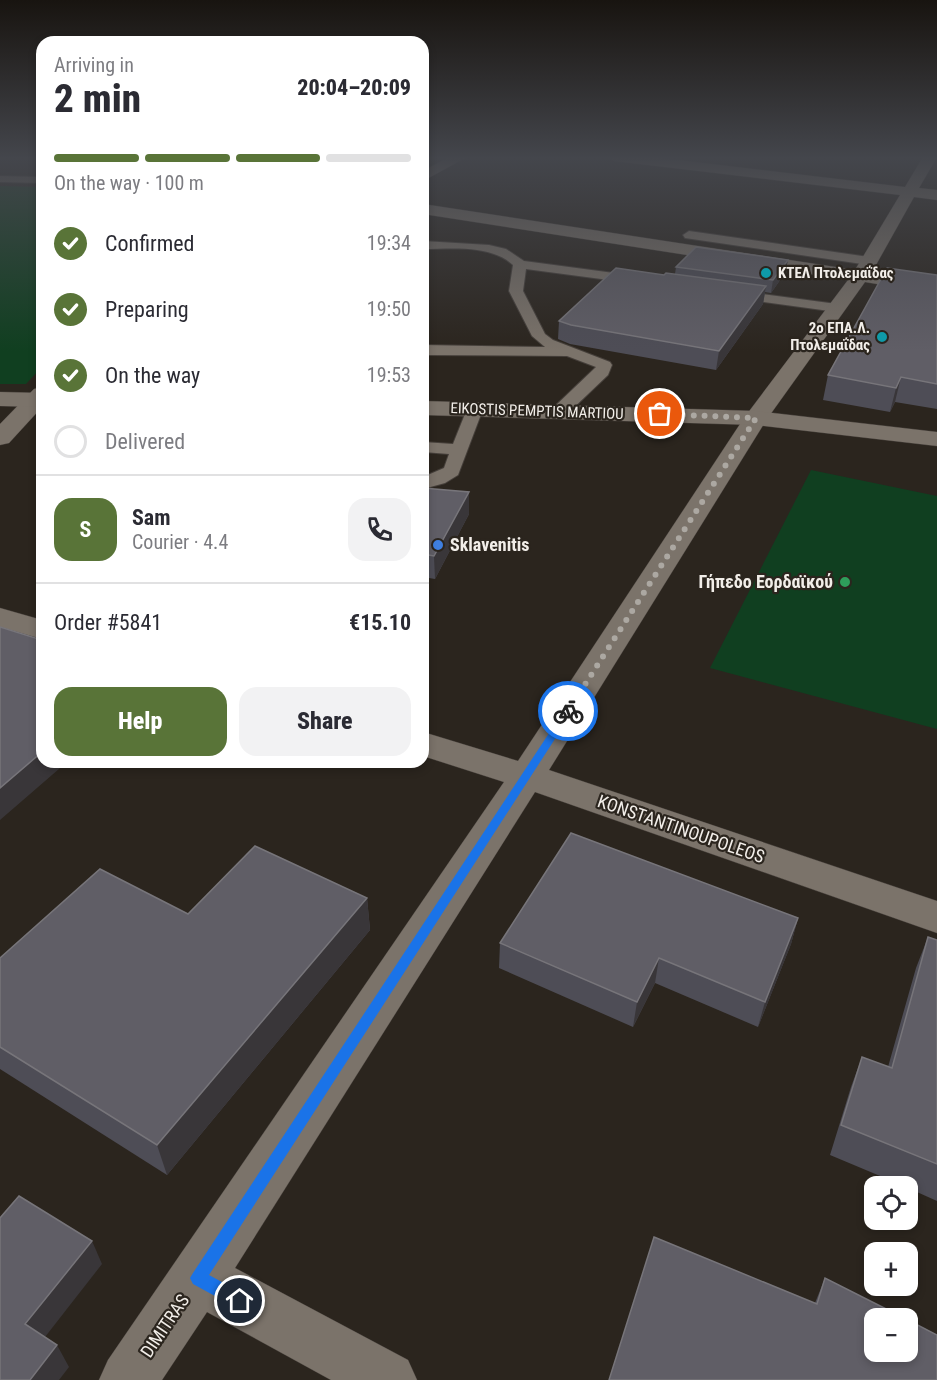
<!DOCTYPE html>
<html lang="en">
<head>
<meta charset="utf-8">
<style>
  body { margin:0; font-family:"Roboto Condensed",sans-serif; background:#f2f2f3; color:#2b2b33; height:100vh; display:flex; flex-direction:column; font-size:22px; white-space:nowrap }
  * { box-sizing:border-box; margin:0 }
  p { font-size:20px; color:#7c7c81 }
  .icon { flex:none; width:33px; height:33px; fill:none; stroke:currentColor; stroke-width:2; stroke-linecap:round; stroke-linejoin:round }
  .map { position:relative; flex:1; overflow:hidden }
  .panel { position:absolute; left:36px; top:36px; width:393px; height:732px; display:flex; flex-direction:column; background:#fff; border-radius:18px; box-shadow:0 3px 9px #0003 }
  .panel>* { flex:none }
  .tools { position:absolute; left:864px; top:1176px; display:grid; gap:12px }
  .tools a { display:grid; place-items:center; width:54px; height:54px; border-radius:12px; background:#fff; box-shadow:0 3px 9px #0003; font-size:30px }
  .pin { position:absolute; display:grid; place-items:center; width:51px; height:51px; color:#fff; margin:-26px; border:3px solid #fff; border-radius:50%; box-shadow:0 2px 6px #0007 }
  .courier { position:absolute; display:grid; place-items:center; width:60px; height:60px; margin:-30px; border:4px solid #1a73e8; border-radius:50%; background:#fff; color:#222; box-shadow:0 2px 8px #0007 }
  .headline em { font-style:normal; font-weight:800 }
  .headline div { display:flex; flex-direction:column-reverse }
  .headline { display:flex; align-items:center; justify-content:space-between; height:102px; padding:0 18px }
  h1 { font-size:39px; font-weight:800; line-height:45px }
  .bar { display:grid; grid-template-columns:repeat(4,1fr); gap:9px 6px; align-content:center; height:72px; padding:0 18px }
  .bar i { height:8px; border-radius:4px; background:#e1e1e2 }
  .bar .on { background:#597438 }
  .bar p { grid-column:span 4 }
  .line { display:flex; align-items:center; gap:15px; padding:0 18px; border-top:2px solid #e1e1e2 }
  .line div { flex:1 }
  .round { display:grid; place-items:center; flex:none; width:63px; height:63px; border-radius:18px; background:#f2f2f3 }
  ol { padding:0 18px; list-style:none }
  li { display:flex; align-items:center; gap:18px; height:66px }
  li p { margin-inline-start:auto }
  li .icon { padding:6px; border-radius:50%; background:#597438; color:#fff; stroke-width:4 }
  li:last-child { color:#7c7c81 }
  li i { width:33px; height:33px; border:3px solid #e1e1e2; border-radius:50% }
  .cta { display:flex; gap:12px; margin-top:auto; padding:12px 18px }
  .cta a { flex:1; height:69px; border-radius:18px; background:#597438; color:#fff; font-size:24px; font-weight:800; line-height:69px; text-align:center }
  .cta a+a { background:#f2f2f3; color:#2b2b33 }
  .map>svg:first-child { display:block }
  .green { fill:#103f20 }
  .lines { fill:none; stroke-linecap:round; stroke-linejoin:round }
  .service-casing { stroke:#453f3a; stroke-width:2 }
  .minor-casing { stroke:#453f3a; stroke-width:1 }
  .secondary-casing { stroke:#453f3a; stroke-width:1 }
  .service { fill:#7b736a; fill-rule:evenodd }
  .minor { fill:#7b736a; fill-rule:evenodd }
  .secondary { fill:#7b736a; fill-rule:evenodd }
  .wall { fill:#4e4d56 }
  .shaded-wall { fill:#393639 }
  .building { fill:#605e66; stroke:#77757a; stroke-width:1.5 }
  .route { fill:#1a73e8 }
  .done { stroke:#aca8a2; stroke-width:6; stroke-dasharray:0 10.8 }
  .culture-dot { fill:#0f9aa8; stroke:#2b251e; stroke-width:2 }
  .shop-dot { fill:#3f7fe0; stroke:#2b251e; stroke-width:2 }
  .leisure-dot { fill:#2e9e5b; stroke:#2b251e; stroke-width:2 }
  .labels { text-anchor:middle; stroke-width:4.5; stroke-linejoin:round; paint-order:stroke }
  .far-poi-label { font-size:15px; font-weight:bold; fill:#f2eee9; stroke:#2b251e; text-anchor:start }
  .far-street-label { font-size:15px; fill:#f2eee9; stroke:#2b251e }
  .poi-label { font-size:18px; font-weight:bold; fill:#f2eee9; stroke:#2b251e; text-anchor:start }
  .street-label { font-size:18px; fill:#f2eee9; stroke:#2b251e }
</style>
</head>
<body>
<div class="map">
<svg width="937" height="1380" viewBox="0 0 937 1380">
  <rect width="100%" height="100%" fill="#2b251e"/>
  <!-- green -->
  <g class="green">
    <path d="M0,186L42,187V367L26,384H0Z"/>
    <path d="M811,470L937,496V729L710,668Z"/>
  </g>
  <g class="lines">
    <!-- service casing -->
    <g class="service-casing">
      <g id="service">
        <path d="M0,176L42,177V183L0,182Z"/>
        <path d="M689,231L869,257L875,261L869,265L685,238L683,235Z"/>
        <path d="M423,241L489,245L506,249L524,261L644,277L646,280L639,284L526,269L523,291L545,334L553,340L610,362L612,365L608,375L565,416L559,417L551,412L553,408L596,367L567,356L423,355V345L545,347L532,336L509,291L513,265C490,244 452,249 423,249Z"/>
        <path d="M733,290L837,304L844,308L837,312L728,297V291Z"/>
        <path d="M475,404L483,409L458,475L445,483L423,489V477L444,468L449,454L423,452V442L453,444L467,409Z"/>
      </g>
    </g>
    <!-- minor casing -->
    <g class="minor-casing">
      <g id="minor">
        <path d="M449,157H467L423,181V171Z"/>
        <path d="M607,157H653L905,187L923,157H937L919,188L937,190V200L914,197L872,272L937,282V294L865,282L767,419L549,770L937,901V933L535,792L235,1268L408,1360L417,1380H331L207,1312L162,1380H99L108,1360L504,782L423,756V732L518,761L744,418L848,280L423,214V204L855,270L900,195L614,161Z"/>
        <path d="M42,387V407L9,443L0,445V424L34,389Z"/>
        <path d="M0,608L42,620V639L0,627Z"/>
      </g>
    </g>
    <!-- secondary casing -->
    <g class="secondary-casing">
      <g id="secondary">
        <path d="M0,392L42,393V407L0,406Z"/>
        <path d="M423,401L756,411L937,432V446L756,425L423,415Z"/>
      </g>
    </g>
    <!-- service -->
    <use href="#service" class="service"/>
    <!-- minor -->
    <use href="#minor" class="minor"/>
    <!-- secondary -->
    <use href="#secondary" class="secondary"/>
  </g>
  <!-- wall -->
  <g class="wall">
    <path d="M788,260L785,273L771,293L765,292L763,304L716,370L570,344L558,339L559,321L664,275L675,274L676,267Z"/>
    <path d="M937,275V409L895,402L890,412L823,400L828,375Z"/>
    <path d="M423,488L469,514L435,579L423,577Z"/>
    <path d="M367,898L370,930L167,1175L0,1069V958L188,914Z"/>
    <path d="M798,918L791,944L758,1027L655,983L633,1027L499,968L500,943Z"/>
    <path d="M928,937L937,940V1201L908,1188V1186H904L830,1155L851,1087L862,1057L888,1067L916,968Z"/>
    <path d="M825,1278L904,1318L815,1303Z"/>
  </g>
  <!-- shaded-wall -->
  <g class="shaded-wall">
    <path d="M788,260L785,273L771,293L773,280Z"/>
    <path d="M766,286L763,304L716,370L719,351Z"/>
    <path d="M901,377L895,402L890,412L896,388Z"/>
    <path d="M469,492V514L435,579L434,556Z"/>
    <path d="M42,752V762H67L0,820V788Z"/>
    <path d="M367,898L370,930L167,1175L157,1145Z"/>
    <path d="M798,918L791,944L758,1027L765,1002Z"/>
    <path d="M659,958L655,983L633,1027L637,1002Z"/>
    <path d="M92,1241L102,1264L38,1346L25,1324Z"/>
    <path d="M57,1345L69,1367L59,1380H30Z"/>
  </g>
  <!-- building -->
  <g class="building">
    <path d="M696,247L788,260L773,280L676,267Z"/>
    <path d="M616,268L664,275L666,273L766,286L719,351L571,325L559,321Z"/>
    <path d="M887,268L937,275V384L901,377L896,388L828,375Z"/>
    <path d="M423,488L469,492L434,556L423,554Z"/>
    <path d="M0,627L42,640V752L0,788Z"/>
    <path d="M571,833L798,918L765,1002L659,958L637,1002L500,943Z"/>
    <path d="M255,846L367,898L157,1145L0,1047V958L100,869L188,914Z"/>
    <path d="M928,937L937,940V1164L841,1125L862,1057L892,1068Z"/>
    <path d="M19,1196L92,1241L25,1324L57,1345L30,1380H0V1218Z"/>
    <path d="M654,1237L817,1304L825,1278L904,1318H874V1352H908V1320L937,1335V1380H609Z"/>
  </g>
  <!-- sky -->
  <linearGradient id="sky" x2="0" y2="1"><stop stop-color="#181410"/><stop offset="0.45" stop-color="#44464c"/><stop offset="1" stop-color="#44464c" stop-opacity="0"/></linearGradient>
  <rect width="937" height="351" fill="url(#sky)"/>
  <!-- route -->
  <path class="route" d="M565,709L573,711L209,1275L246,1295L248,1301L246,1307L240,1309L235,1307L193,1284L190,1278L193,1273Z"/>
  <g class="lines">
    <!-- done -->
    <path class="done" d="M568,711L756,418L660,414"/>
  </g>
  <!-- markers -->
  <g class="culture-dot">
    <circle cx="766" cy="273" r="6"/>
    <circle cx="882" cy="337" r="6"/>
  </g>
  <circle class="shop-dot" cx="438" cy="545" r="6"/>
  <circle class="leisure-dot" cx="845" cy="582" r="6"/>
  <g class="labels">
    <!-- far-poi labels -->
    <g class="far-poi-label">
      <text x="778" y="278">ΚΤΕΛ Πτολεμαΐδας</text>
      <text x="870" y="333" text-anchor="end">2ο ΕΠΑ.Λ.<tspan x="870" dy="17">Πτολεμαΐδας</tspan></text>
    </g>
    <!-- far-street labels -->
    <g class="far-street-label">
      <text transform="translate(537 411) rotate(2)" y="5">EIKOSTIS PEMPTIS MARTIOU</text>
    </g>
    <!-- poi labels -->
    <g class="poi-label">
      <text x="450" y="551">Sklavenitis</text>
      <text x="833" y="588" text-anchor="end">Γήπεδο Εορδαϊκού</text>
    </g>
    <!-- street labels -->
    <g class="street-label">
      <text transform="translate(681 829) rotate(19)" y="6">KONSTANTINOUPOLEOS</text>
      <text transform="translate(165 1326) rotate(-56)" y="6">DIMITRAS</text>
    </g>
  </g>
</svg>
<div class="tools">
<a><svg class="icon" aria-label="locate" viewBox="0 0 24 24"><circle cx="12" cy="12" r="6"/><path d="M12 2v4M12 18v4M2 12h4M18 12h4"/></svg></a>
<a>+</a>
<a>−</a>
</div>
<div class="pin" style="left:660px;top:414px;background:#ea580c"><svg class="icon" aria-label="bag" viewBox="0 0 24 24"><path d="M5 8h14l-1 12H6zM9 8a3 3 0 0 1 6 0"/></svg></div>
<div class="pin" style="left:240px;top:1301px;background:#1f2937"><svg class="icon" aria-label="home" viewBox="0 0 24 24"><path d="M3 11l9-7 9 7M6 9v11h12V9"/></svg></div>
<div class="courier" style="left:568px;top:711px"><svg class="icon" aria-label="bike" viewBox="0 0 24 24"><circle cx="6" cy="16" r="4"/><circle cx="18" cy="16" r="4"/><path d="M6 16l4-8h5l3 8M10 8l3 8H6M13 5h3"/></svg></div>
<section class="panel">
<div class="headline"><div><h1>2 min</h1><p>Arriving in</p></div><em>20:04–20:09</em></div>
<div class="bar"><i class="on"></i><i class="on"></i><i class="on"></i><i></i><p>On the way · 100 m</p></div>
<ol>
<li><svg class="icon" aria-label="check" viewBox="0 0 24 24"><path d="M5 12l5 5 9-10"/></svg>Confirmed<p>19:34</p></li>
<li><svg class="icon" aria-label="check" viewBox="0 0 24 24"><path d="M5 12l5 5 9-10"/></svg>Preparing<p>19:50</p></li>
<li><svg class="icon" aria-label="check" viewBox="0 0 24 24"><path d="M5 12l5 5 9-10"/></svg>On the way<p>19:53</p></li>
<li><i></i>Delivered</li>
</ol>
<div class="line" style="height:108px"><b class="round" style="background:#597438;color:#fff">S</b><div><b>Sam</b><p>Courier · 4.4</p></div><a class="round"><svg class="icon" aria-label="phone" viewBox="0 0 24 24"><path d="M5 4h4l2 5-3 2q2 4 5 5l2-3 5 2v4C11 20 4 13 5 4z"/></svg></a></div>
<div class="line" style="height:78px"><div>Order #5841</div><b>€15.10</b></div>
<div class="cta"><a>Help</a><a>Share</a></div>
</section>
</div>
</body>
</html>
